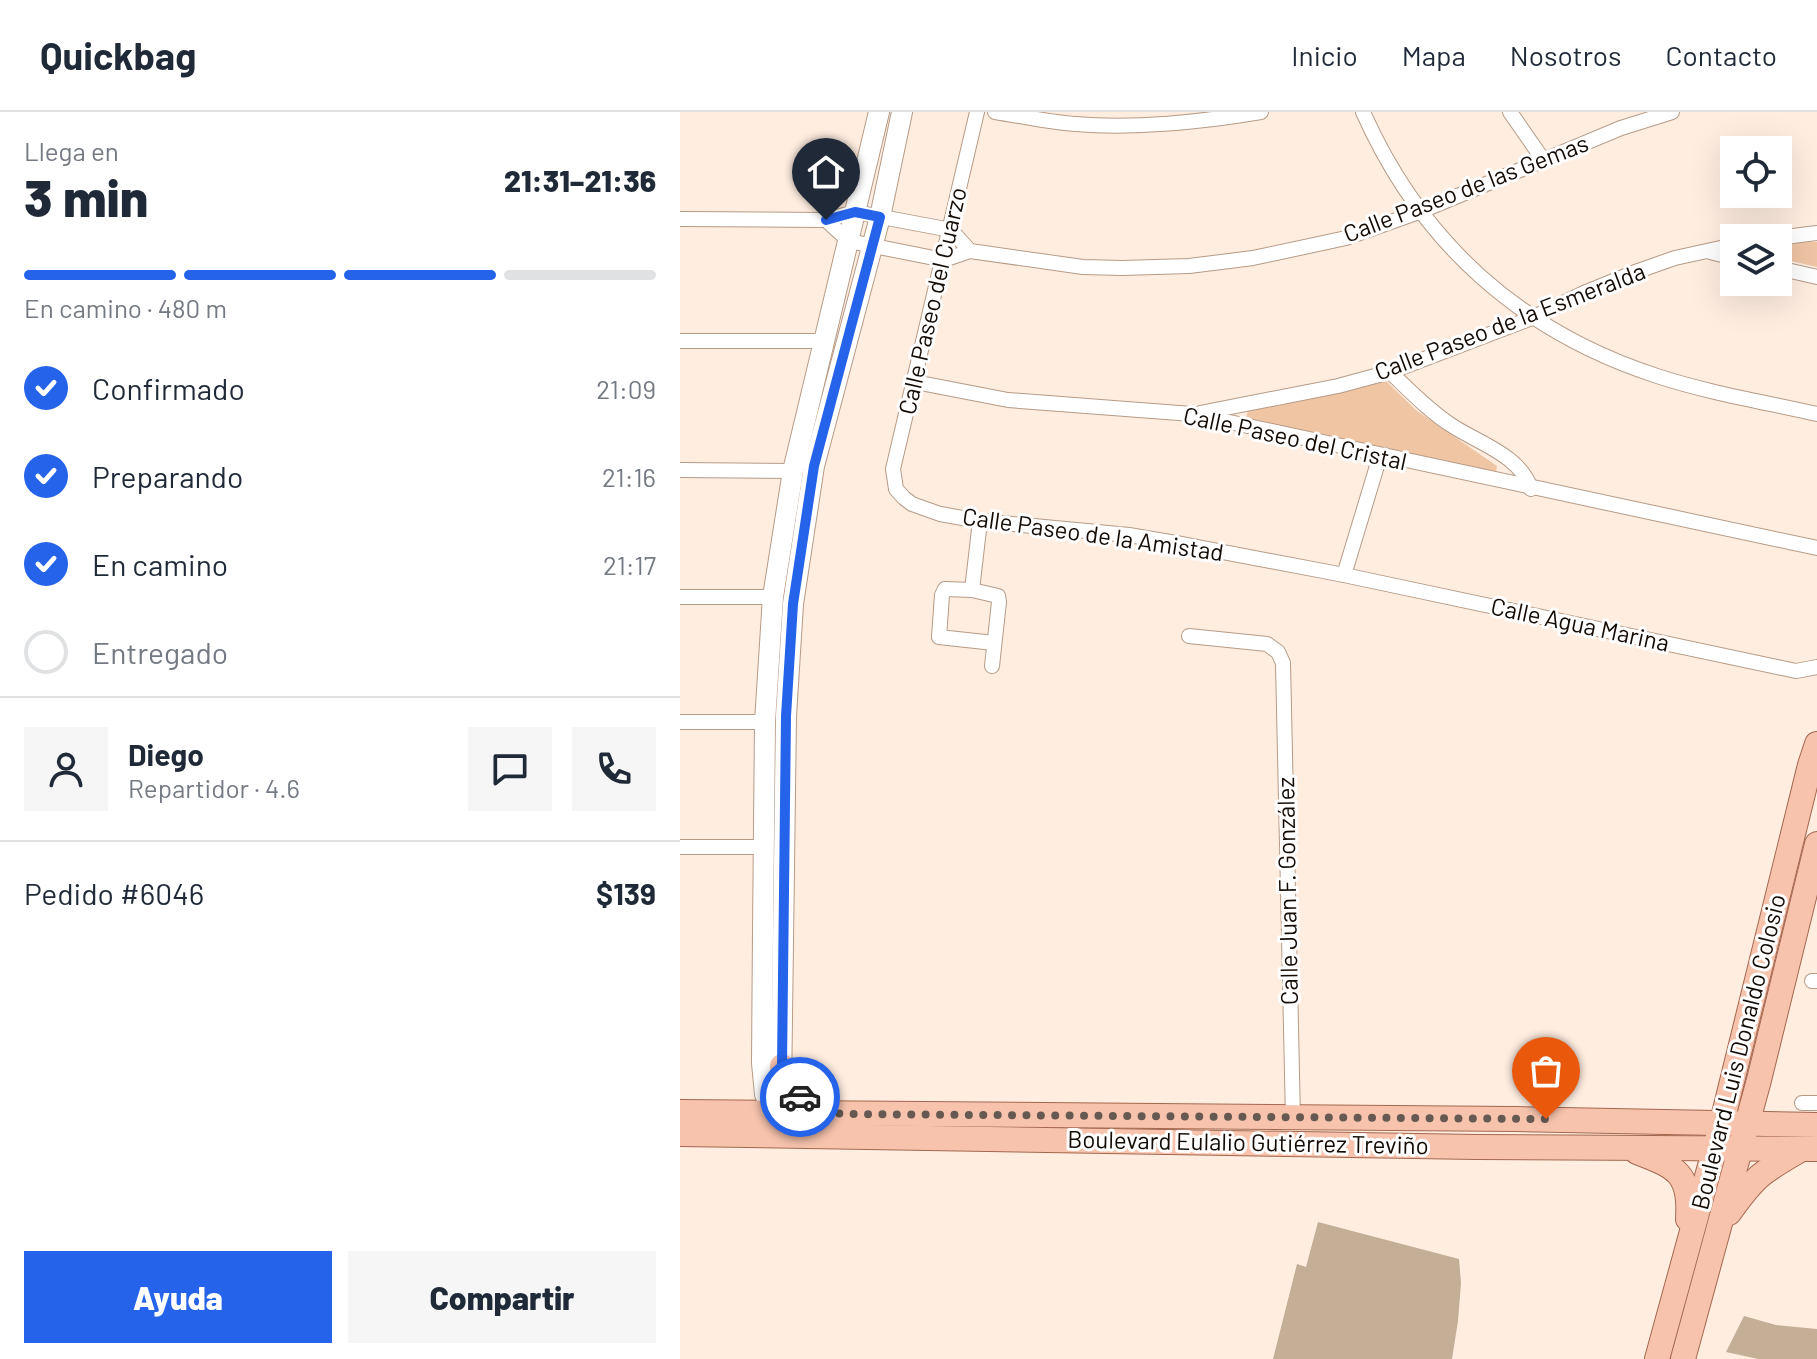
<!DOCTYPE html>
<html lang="es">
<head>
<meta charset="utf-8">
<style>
  body { margin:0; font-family:Barlow,sans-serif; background:#f6f6f7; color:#1f2937; height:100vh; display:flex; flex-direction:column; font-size:30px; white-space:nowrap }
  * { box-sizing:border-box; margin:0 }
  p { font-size:26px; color:#747a83 }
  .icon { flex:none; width:44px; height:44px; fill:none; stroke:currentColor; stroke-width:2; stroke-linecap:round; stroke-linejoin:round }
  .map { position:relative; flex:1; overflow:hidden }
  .panel { display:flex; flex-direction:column; background:#fff; width:680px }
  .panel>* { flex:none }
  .fabs { position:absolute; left:1040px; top:24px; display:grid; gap:16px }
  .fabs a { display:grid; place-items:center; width:72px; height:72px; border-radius:0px; background:#fff; box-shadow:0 8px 32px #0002; font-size:40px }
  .pin { position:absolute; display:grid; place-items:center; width:68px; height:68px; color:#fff; margin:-82px -34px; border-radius:50% 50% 50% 0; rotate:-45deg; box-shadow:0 0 8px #0007 }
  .pin .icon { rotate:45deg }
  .courier { position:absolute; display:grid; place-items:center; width:80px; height:80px; margin:-40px; border:6px solid #2563eb; border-radius:50%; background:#fff; color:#222; box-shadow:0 2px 10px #0007 }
  .overview em { font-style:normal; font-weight:800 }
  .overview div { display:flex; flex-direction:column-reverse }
  .overview { display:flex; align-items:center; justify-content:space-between; height:136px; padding:0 24px }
  h1 { font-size:52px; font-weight:800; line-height:60px }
  .bar { display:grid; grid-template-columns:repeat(4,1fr); gap:12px 8px; align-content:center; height:96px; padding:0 24px }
  .bar i { height:10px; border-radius:6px; background:#e0e1e3 }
  .bar .current { background:#2563eb }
  .bar p { grid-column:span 4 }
  .line { display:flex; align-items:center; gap:20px; padding:0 24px; border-top:2px solid #e0e1e3 }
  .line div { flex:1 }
  .round { display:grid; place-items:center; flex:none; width:84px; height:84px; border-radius:0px; background:#f6f6f7 }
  ol { padding:0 24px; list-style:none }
  li { display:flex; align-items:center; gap:24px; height:88px }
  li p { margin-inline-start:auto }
  li .icon { padding:8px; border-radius:50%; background:#2563eb; color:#fff; stroke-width:4 }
  li:last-child { color:#747a83 }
  li i { width:44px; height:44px; border:4px solid #e0e1e3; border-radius:50% }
  .primary-button { display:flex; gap:16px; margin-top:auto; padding:16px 24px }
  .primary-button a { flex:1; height:92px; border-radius:0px; background:#2563eb; color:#fff; font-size:32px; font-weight:800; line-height:92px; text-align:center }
  .primary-button a+a { background:#f6f6f7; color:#1f2937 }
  header { display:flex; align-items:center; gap:48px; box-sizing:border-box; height:112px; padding:0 40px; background:#fff; border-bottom:2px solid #e0e1e3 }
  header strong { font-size:38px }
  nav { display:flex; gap:44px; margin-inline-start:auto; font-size:28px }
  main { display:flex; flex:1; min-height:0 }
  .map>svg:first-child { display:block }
  .green { fill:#f0c5a4 }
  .building { fill:#c4ae95 }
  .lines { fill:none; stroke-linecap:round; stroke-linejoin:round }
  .street-casing { stroke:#b69b87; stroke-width:16 }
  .secondary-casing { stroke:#b69b87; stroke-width:22 }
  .primary-casing { stroke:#a4684f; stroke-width:26 }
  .street { stroke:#fff; stroke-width:14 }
  .secondary { stroke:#fff; stroke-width:20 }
  .primary { stroke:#f7c3ad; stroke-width:24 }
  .done { stroke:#665951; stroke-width:8; stroke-dasharray:0 14.4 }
  .route { stroke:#2563eb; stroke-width:10 }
  .labels { text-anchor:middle; stroke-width:6; stroke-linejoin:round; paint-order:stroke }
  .street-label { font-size:24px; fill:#130a04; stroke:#fefefe }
</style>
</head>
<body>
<header>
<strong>Quickbag</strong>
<nav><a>Inicio</a><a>Mapa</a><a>Nosotros</a><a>Contacto</a></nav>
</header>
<main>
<section class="panel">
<div class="overview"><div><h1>3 min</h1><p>Llega en</p></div><em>21:31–21:36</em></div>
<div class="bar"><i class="current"></i><i class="current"></i><i class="current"></i><i></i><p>En camino · 480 m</p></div>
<ol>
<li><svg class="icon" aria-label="check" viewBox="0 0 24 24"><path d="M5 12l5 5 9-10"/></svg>Confirmado<p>21:09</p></li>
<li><svg class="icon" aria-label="check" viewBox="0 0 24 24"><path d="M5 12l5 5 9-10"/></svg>Preparando<p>21:16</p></li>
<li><svg class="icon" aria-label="check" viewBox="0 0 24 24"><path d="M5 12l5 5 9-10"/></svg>En camino<p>21:17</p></li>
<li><i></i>Entregado</li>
</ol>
<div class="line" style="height:144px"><a class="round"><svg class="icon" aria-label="person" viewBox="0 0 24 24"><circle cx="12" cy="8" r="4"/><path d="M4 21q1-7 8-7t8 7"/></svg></a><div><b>Diego</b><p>Repartidor · 4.6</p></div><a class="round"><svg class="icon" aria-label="chat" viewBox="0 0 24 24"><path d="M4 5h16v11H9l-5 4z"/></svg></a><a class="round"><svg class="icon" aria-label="phone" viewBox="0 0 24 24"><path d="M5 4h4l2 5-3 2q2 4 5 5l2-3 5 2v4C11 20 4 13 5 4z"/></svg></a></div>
<div class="line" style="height:104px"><div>Pedido #6046</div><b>$139</b></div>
<div class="primary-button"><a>Ayuda</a><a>Compartir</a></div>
</section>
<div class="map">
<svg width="1137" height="1247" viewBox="0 0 1137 1247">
  <rect width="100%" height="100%" fill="#ffede0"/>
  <!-- green -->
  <g class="green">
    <path d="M1137,130V155L1098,146V131Z"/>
    <path d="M706,269L737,299L817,354L816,360L566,306L568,298Z"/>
  </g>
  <!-- building -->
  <g class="building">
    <path d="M638,1110L779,1147L781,1171L778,1209L772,1247H593L617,1152L626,1155Z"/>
    <path d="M1064,1204L1096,1213L1137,1217V1247H1078L1046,1240Z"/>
  </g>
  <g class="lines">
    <!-- street casing -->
    <g class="street-casing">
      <g id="street">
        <path d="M297,0L213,357L216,377L224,386L232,392L260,402L300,409L449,423L496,431L664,463L1116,559L1137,555"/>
        <path d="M315,0C341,4 368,10 395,12C457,17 519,10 581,0"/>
        <path d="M683,0C741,131 841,220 977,264C1029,281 1084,290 1137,302"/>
        <path d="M830,0L864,49"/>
        <path d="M0,107L146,108L175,100L271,118L290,139"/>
        <path d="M146,108L169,129L264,148L290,139L403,155L442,156L509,154L573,146L666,126L739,100L941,16L992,0"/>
        <path d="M1097,126L1137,121"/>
        <path d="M1030,140L1054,146"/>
        <path d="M1098,156L1137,165"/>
        <path d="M0,229H145"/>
        <path d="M710,260C729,278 748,298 771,313C798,331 840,343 851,377"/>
        <path d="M235,270L328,288L512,302L1137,436"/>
        <path d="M520,301L658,274L710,260L852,206L904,181L958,159L995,146L1054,133"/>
        <path d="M0,358L113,359"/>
        <path d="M664,463L700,344"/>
        <path d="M292,478L300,409"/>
        <path d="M0,485H93"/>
        <path d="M509,524L587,532L598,540L603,551L613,1007"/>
        <path d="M312,554L319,490L318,484L292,478L265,477L262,483L259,525L314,531"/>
        <path d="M0,610H85"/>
        <path d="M0,735H83"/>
        <path d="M1132,869H1137"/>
        <path d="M1122,991H1137"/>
      </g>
    </g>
    <!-- secondary casing -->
    <g class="secondary-casing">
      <g id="secondary">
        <path d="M92,1001L101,981L106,604L113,492L134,354L200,105L222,0"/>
        <path d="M92,1001L85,982L82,951L83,820L85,610L93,485L113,359L199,0"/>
      </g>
    </g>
    <!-- primary casing -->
    <g class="primary-casing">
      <g id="primary">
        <path d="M102,954C113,977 121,991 147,998"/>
        <path d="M0,1000L836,1007L1137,1013"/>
        <path d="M0,1022L797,1035L1137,1037"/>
        <path d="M957,1040C996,1055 1011,1061 1008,1107"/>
        <path d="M1049,1101C1076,1063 1082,1060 1122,1037"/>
        <path d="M977,1247L1042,1010L1130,653L1137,632"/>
        <path d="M1003,1247L1079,968L1137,732"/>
      </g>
    </g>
    <!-- street -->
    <use href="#street" class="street"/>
    <!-- secondary -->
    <use href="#secondary" class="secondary"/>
    <!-- primary -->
    <use href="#primary" class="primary"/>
  </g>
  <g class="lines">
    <!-- done -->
    <path class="done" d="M120,985L135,995L161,1002L866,1007"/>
    <!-- route -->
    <path class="route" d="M120,985L111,973L102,954L106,604L113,492L134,354L200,105L175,100L146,108"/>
  </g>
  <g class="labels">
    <!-- street labels -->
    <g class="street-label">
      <text transform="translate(786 77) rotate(-21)" y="8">Calle Paseo de las Gemas</text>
      <text transform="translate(253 189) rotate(-77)" y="8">Calle Paseo del Cuarzo</text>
      <text transform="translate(830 210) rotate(-21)" y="8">Calle Paseo de la Esmeralda</text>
      <text transform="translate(615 327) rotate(12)" y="8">Calle Paseo del Cristal</text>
      <text transform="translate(413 423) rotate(8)" y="8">Calle Paseo de la Amistad</text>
      <text transform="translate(900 513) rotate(12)" y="8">Calle Agua Marina</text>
      <text transform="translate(608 779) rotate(-91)" y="8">Calle Juan F. González</text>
      <text transform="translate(1059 940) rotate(-76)" y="8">Boulevard Luis Donaldo Colosio</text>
      <text transform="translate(568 1031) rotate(1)" y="8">Boulevard Eulalio Gutiérrez Treviño</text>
    </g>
  </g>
</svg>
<div class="fabs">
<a><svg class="icon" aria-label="locate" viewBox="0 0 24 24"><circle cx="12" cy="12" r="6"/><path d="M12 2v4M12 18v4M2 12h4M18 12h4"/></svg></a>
<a><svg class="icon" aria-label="layers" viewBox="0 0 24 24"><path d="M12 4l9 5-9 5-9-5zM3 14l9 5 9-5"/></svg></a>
</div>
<div class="pin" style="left:866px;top:1007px;background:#ea580c"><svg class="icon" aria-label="bag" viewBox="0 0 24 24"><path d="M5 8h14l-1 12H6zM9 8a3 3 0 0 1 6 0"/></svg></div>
<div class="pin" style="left:146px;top:108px;background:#1f2937"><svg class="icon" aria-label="home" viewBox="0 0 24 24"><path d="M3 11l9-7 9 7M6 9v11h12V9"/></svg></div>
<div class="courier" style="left:120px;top:985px"><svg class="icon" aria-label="car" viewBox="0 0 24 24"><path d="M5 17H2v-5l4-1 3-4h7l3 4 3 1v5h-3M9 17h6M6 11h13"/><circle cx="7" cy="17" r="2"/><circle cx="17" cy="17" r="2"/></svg></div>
</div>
</main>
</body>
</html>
